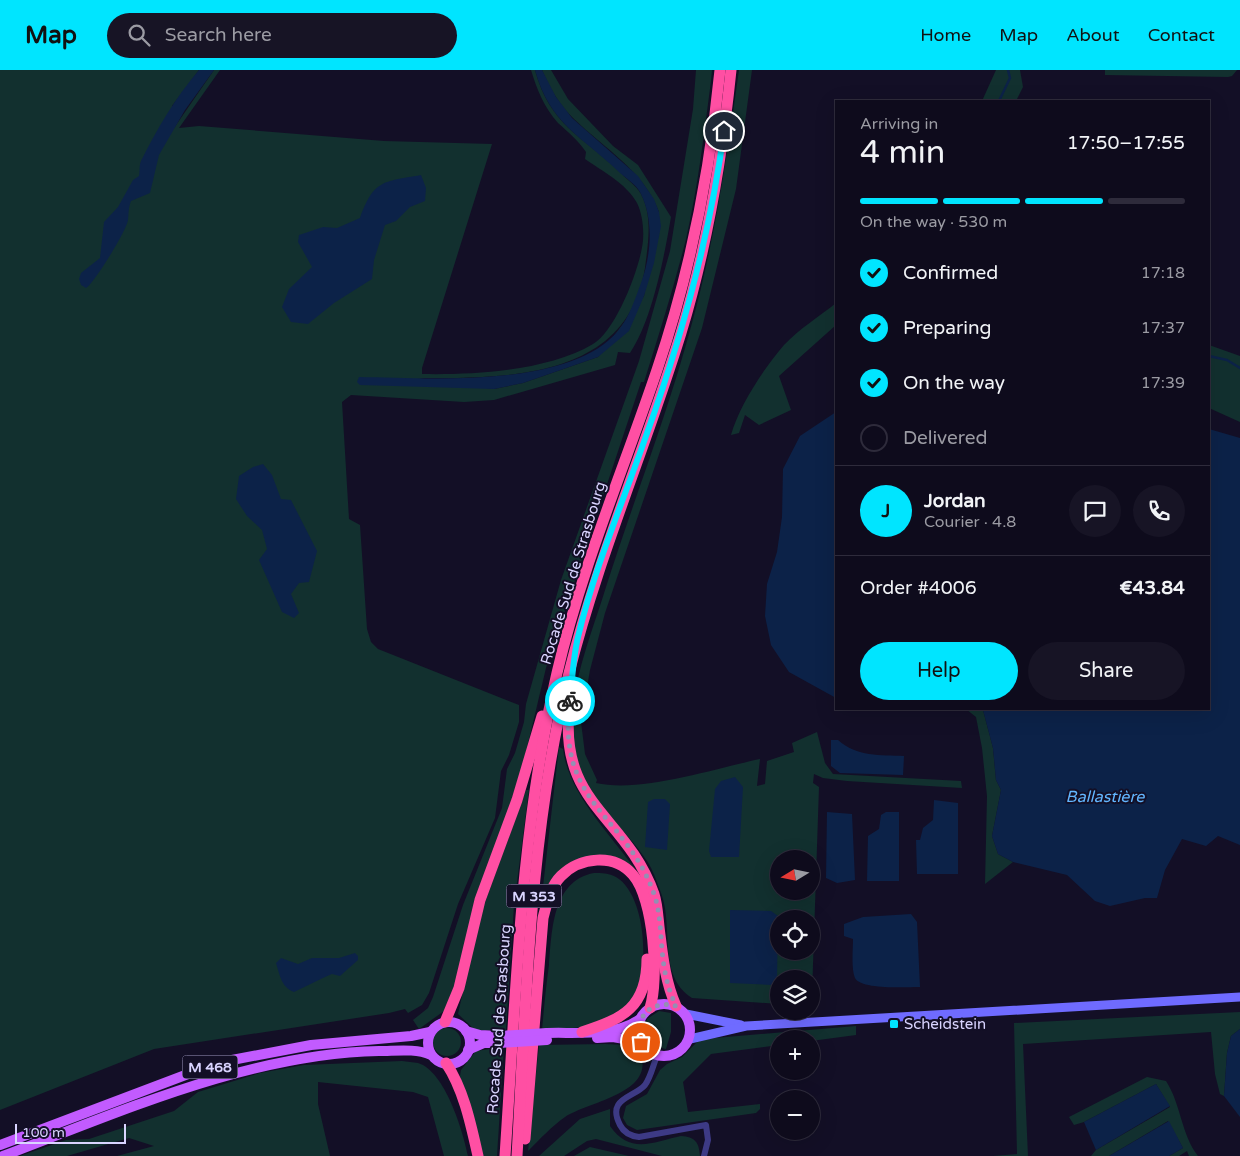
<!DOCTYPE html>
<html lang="en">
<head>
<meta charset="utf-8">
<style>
  body { margin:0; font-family:"Varela Round",sans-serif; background:#171425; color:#f1f3f6; height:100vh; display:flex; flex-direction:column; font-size:19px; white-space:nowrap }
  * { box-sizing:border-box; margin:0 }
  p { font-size:16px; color:#9b9ba3 }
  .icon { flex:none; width:28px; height:28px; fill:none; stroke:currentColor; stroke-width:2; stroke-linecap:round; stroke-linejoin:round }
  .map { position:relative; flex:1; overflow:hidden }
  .sheet { position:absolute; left:835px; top:30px; width:375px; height:610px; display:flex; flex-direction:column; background:#0e0b1c; border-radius:0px; box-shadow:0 5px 20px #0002,0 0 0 1px #2e2b3b }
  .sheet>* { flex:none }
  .needle { width:32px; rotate:260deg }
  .buttons { position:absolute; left:770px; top:780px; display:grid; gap:10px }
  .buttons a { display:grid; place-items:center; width:50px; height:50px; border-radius:50%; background:#0e0b1c; box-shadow:0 5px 20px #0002,0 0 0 1px #2e2b3b; font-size:25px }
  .scale { position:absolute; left:15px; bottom:12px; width:111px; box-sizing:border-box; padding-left:5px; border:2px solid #d9d4ff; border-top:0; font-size:14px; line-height:18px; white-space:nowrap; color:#d9d4ff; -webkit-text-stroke:4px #130f26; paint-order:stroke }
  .pin { position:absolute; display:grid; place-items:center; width:42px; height:42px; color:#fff; margin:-21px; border:2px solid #fff; border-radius:50%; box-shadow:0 1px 5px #0007 }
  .courier { position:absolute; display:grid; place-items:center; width:50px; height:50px; margin:-25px; border:4px solid #00e5ff; border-radius:50%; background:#fff; color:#222; box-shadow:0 1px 6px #0007 }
  .headline em { font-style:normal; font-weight:600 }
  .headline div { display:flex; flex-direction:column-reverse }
  .headline { display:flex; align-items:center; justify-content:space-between; height:85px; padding:0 25px }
  h1 { font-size:32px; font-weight:600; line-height:38px }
  .bar { display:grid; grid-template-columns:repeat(4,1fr); gap:8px 5px; align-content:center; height:60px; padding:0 25px }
  .bar i { height:6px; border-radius:4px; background:#2e2b3b }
  .bar .active { background:#00e5ff }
  .bar p { grid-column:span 4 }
  .line { display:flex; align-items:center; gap:12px; padding:0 25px; border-top:1px solid #2e2b3b }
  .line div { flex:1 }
  .round { display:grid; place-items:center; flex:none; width:52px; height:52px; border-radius:26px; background:#171425 }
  ol { padding:0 25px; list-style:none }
  li { display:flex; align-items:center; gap:15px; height:55px }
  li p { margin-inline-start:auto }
  li .icon { padding:5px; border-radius:50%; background:#00e5ff; color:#111; stroke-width:4 }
  li:last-child { color:#9b9ba3 }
  li i { width:28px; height:28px; border:2px solid #2e2b3b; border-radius:50% }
  .action { display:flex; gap:10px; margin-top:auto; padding:10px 25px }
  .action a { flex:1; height:58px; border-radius:30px; background:#00e5ff; color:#111; font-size:20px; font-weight:600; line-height:58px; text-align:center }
  .action a+a { background:#171425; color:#f1f3f6 }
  header { display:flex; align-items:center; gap:30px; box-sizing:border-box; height:70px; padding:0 25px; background:#00e5ff; color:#111 }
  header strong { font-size:24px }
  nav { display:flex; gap:28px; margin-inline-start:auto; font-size:18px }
  .search { width:350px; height:45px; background:#171425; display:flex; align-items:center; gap:12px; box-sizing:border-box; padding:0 18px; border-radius:28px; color:#9b9ba3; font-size:19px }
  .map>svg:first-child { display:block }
  .green { fill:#12302f; fill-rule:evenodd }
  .water { fill:#0c2248 }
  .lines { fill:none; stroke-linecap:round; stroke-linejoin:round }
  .stream { stroke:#0c2248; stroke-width:2.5 }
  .street { stroke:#3d3a85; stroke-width:6 }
  .secondary { stroke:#6f6bff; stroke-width:9 }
  .primary { stroke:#c25bff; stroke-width:10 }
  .highway { stroke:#ff4fa3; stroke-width:11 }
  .primary-bridge { stroke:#c25bff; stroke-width:10 }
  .done { stroke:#948fb3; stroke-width:5; stroke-dasharray:0 9 }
  .route { stroke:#00e5ff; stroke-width:6 }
  .poi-dot { fill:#00e5ff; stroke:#130f26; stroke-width:2 }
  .labels { text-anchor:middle; stroke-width:4; stroke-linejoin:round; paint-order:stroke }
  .shield { fill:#130f26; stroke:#9e99be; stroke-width:1 }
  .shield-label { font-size:14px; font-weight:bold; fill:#d9d4ff }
  .street-label { font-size:15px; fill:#d9d4ff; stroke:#130f26 }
  .poi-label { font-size:15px; fill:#d9d4ff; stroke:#130f26; text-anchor:start }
  .water-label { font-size:16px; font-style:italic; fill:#62b6ff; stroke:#130f26 }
</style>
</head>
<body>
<header>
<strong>Map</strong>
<div class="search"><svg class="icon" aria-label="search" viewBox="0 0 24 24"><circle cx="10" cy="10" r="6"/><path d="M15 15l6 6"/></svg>Search here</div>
<nav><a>Home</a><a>Map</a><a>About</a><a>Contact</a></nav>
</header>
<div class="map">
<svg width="1240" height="1086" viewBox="0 0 1240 1086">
  <rect width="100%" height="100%" fill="#130f26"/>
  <!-- green -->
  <g class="green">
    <path d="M0,0H199L172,36L174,58L214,0H220L179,58L199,56L384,71L492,74L422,298V304C473,305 548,301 593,274C616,261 641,196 643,170C644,158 642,143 637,133C626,113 602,101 585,89L586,82C578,70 568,62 558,53C544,37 537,20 531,0H535C550,55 581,65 620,102C626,109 636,115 641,124C653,147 648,173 645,198C627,310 507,308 418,308L494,319L523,313L598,287L644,226L659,142C644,101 604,78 574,49C559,35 550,18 542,0H551L568,29L613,76L638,95L671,147C664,188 652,250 630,283L618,282L615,295L494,330L464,332L351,325L342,332L349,449L360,455L367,559L371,572L378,579L519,635V652L509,685L501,701L495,748L458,834L429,923L422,935L408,943L405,939L389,943L154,979L0,1040Z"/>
    <path d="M696,0H712L711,11C704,64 698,117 686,169C674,217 659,264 644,312H641L546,598L525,686L456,912L444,941L419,959L413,950L428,938L433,927L463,835L502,738L507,699L515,683L524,652L526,634L561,510L639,291L670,181L693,39Z"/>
    <path d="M739,0H752L736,119L702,258L605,543L590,600L581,652L585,684L597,710L596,713C641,723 713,699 760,689L757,716L765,714L767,691L794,682L792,673L817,662L825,693L833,704L961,711L962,718L847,711L823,708L814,704L813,713L819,717L812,924L811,927V909H779V934L692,928C657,906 674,856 661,823C657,812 653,800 647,791C626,758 589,734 577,695C560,637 589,573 606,517C634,429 668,343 692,253C715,169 727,86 739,0ZM779,789H811V821H779ZM779,849H811V881H779Z"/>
    <path d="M996,0H1020L1023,17L1016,31H982Z"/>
    <path d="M1105,0H1237L1232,6L1228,7L1105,5Z"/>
    <path d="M836,233V255L779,306L791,340L759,355L745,345L739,363L731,365C739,336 764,298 784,275C799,259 820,246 836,233Z"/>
    <path d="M1209,275L1240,286V352L1209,338Z"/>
    <path d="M966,639L983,640L993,678L996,710L1001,720L992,766L998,784L1013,792L985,814L987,726L982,678L976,647Z"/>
    <path d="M559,677L563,679C568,723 610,764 635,799L633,801L577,789L541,834Z"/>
    <path d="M526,720H529L514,835L506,960H475L458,944L479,849Z"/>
    <path d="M594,803C601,803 609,803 616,807C649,826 653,919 623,942C600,959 568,958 542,960C544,938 546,916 549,895C552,861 552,811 594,803Z"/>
    <path d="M659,941L671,943V962L666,979L656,977L645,966L647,949Z"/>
    <path d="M1240,942V959L1231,966L1227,983L1224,1026L1220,1024L1215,1004L1211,962L1023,974L1028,1086H993L1017,1084L1014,953Z"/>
    <path d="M856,956V965L811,971V969H779V975L711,984L683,1012L688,1042L760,1034V1039L756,1043L637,1060L627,1055L623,1048L626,1036L647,1024L660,1000L667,994L682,987L697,972L703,969Z"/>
    <circle cx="447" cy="972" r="14"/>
    <path d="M606,974C619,975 638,973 642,989C649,1024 588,1032 565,1047C552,1056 540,1069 528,1081L539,975Z"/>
    <path d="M504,977L497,1086H481L460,1006L461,1000L476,981Z"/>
    <path d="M402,991C407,992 413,992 418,993C445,1001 463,1061 468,1086H444L428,1027L413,1022L318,1012V1034L330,1086H117L154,1076L129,1068L67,1086H20L66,1070L89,1069L174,1041L198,1022L260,1003L304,995Z"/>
    <path d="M1147,1007L1166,1011C1181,1034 1181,1064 1198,1086H1189L1187,1081L1179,1086H1169L1183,1078L1168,1051L1109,1086H1091L1096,1080L1170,1037L1156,1014L1084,1052L1074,1055L1069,1047Z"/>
    <path d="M610,1039V1056C630,1085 653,1072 681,1066C695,1067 699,1072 700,1086H662L596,1069L587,1071L564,1086H539L580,1049Z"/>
    <path d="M590,1077L629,1086H574Z"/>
  </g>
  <!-- water -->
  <g class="water">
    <path d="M199,0H214L185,40L159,85L150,123L131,131C128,139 129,142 128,150C127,160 93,215 86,218L81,215L79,209L81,203L100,188L104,152L118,137L133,110L139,106C140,102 139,95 141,91C157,59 175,28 199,0Z"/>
    <path d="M535,0H542L556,27L572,48L638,106L654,129L659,142L661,156L654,193L644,226L629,261L598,287L523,313L494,319L360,315L357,312L359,307C429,308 569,319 618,261C629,248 635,229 641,213C651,186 654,151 641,124C637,115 627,109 620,103C582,66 550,55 535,0Z"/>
    <path d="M421,105L426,118L425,131L410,137L396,151L385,155L374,190L372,209L334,233L308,254L291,252L282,237L289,219L312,197L298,172L299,165L323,157L337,158L360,148C374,110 382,112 421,105Z"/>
    <path d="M836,342V628L789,602L771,575L765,546L767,514L777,482L782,447L783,399L800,366Z"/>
    <path d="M1209,359L1240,368V775L1218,766L1206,776L1182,769L1165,800L1157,828H1145L1110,836L1095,831L1067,805L1013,792L998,784L992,766L1001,720L996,710L993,678L983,640L980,639H1209Z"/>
    <path d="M263,394L272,405L281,429L291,430L317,481L309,512L299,513L291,524L299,543L294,548L282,542L259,490L267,479L262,460L247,446L236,429L239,406L253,397Z"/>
    <path d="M831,670H838C857,687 880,685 904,686L903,705L840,703L831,696Z"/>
    <path d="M735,707L743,717L739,787H711L709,781L715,719L721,711Z"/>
    <path d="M654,729H665L670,734L667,780L645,777L648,732Z"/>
    <path d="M934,730L958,733V804H917L916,770H920L923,758L933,750Z"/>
    <path d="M827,742L852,744L855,810L837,813L826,808Z"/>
    <path d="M886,742H899V811H867L868,766L879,759L881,745Z"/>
    <path d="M730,840L771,841L778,846L777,910L772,915L730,913Z"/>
    <path d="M911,844L917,852L920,917C907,917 861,920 855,908C851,899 853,879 853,869L844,866V854L863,847Z"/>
    <path d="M355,883L358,886V890L340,906L332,904L325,907L294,922C281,917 280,905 276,893L281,888L298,894L312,888H339Z"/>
    <path d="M1240,959V1047L1224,1026L1227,983L1231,966Z"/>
    <path d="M1156,1014L1170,1036L1096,1080L1084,1052Z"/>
    <path d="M1169,1051L1183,1078L1169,1086H1109Z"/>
  </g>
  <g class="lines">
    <!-- stream -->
    <g class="stream">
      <path d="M999,31L1010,8L1008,0"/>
      <path d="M1209,286L1227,290L1240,298"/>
    </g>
    <!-- street -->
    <path class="street" d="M657,986C653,995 651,1007 645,1015C634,1028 606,1028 620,1055C624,1063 631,1066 639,1067L706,1055L708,1070L704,1086"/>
    <!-- secondary -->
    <g class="secondary">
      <path d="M686,944L741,955"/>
      <path d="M690,969L746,956L1240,927"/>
    </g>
    <!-- primary -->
    <g class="primary">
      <circle cx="664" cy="960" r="26"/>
      <circle cx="449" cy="973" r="21"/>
      <path d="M466,961L480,965L500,966"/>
      <path d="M547,963C577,962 615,967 640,949"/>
      <path d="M597,968L613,967L641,972"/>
      <path d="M468,980L484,973H500"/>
      <path d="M0,1075L196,1001L232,990L311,975L411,966L430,962"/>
      <path d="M3,1086C123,1041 248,984 379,981C396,981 415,978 431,985"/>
    </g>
    <!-- highway -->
    <g class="highway">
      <path d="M570,631C556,735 625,743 654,824C658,836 658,852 660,865C663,890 666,913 676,936"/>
      <path d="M445,952L459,918L480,830L517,730L542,646"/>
      <path d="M582,962C623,949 647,937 647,889"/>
      <path d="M446,993C464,1020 471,1055 478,1086"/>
      <path d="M525,1069L543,848C547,833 550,817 561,806C580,787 614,783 633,805C654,829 659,909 650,938"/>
      <path d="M505,1086C516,924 520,761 557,603C581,499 623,401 657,300C690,203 710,102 720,0"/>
      <path d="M517,1086C526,928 530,757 569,603C598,487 646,377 681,263C707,177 722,89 731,0"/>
    </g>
    <!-- primary-bridge -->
    <g class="primary-bridge">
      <path d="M500,966L547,963"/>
      <path d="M500,973L547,970"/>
    </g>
  </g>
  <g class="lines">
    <!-- done -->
    <path class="done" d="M570,631C556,734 626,744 654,824C662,846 660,873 664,896C666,910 670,923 676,936C651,929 633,948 641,972"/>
    <!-- route -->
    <path class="route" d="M570,631C572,611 573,588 578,567C594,499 623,432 646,366C682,267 710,166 724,61"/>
  </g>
  <!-- markers -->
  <rect class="poi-dot" x="889" y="949" width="10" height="10" rx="2.5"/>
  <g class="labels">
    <!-- shield labels -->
    <g class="shield">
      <rect x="506.5" y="814.5" width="55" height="23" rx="4"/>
      <rect x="182.5" y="985.5" width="55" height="23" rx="4"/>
    </g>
    <g class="shield-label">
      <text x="534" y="831">M 353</text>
      <text x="210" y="1002">M 468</text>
    </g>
    <!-- street labels -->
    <g class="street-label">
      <text transform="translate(573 503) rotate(-73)" y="5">Rocade Sud de Strasbourg</text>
      <text transform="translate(499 949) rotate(-86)" y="5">Rocade Sud de Strasbourg</text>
    </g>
    <!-- poi labels -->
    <g class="poi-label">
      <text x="904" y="959">Scheidstein</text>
    </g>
    <!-- water labels -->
    <g class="water-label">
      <text x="1105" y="732">Ballastière</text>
    </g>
  </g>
</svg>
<div class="buttons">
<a><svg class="needle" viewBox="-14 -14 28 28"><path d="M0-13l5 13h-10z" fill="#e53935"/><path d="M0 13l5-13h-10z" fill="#9b9ba3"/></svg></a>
<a><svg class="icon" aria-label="locate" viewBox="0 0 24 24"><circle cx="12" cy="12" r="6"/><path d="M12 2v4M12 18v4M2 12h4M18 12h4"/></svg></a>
<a><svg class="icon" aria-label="layers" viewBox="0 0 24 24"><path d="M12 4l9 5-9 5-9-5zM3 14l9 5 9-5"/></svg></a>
<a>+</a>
<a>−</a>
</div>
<div class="scale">100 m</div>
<div class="pin" style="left:641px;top:972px;background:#ea580c"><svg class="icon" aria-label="bag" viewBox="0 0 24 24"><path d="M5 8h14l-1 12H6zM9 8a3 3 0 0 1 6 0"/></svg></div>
<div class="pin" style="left:724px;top:61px;background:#1f2937"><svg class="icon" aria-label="home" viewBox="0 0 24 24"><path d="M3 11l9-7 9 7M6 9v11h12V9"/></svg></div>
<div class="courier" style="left:570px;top:631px"><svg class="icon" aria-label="bike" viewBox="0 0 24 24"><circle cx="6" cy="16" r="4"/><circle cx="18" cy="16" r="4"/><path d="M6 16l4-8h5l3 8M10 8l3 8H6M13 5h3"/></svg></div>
<section class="sheet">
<div class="headline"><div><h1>4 min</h1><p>Arriving in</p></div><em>17:50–17:55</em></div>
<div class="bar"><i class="active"></i><i class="active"></i><i class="active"></i><i></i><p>On the way · 530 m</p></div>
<ol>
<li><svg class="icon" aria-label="check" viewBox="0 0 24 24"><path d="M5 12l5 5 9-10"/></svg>Confirmed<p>17:18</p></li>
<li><svg class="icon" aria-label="check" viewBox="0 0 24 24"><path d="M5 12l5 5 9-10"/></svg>Preparing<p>17:37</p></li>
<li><svg class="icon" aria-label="check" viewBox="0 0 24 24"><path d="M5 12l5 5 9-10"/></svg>On the way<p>17:39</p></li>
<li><i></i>Delivered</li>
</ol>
<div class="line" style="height:90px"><b class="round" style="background:#00e5ff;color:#111">J</b><div><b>Jordan</b><p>Courier · 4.8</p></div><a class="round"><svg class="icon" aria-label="chat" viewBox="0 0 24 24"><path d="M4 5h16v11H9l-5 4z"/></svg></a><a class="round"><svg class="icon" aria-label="phone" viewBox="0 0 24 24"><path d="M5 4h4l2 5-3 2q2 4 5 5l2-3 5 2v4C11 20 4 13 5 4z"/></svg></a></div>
<div class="line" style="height:65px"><div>Order #4006</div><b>€43.84</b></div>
<div class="action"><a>Help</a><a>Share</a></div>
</section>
</div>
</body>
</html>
